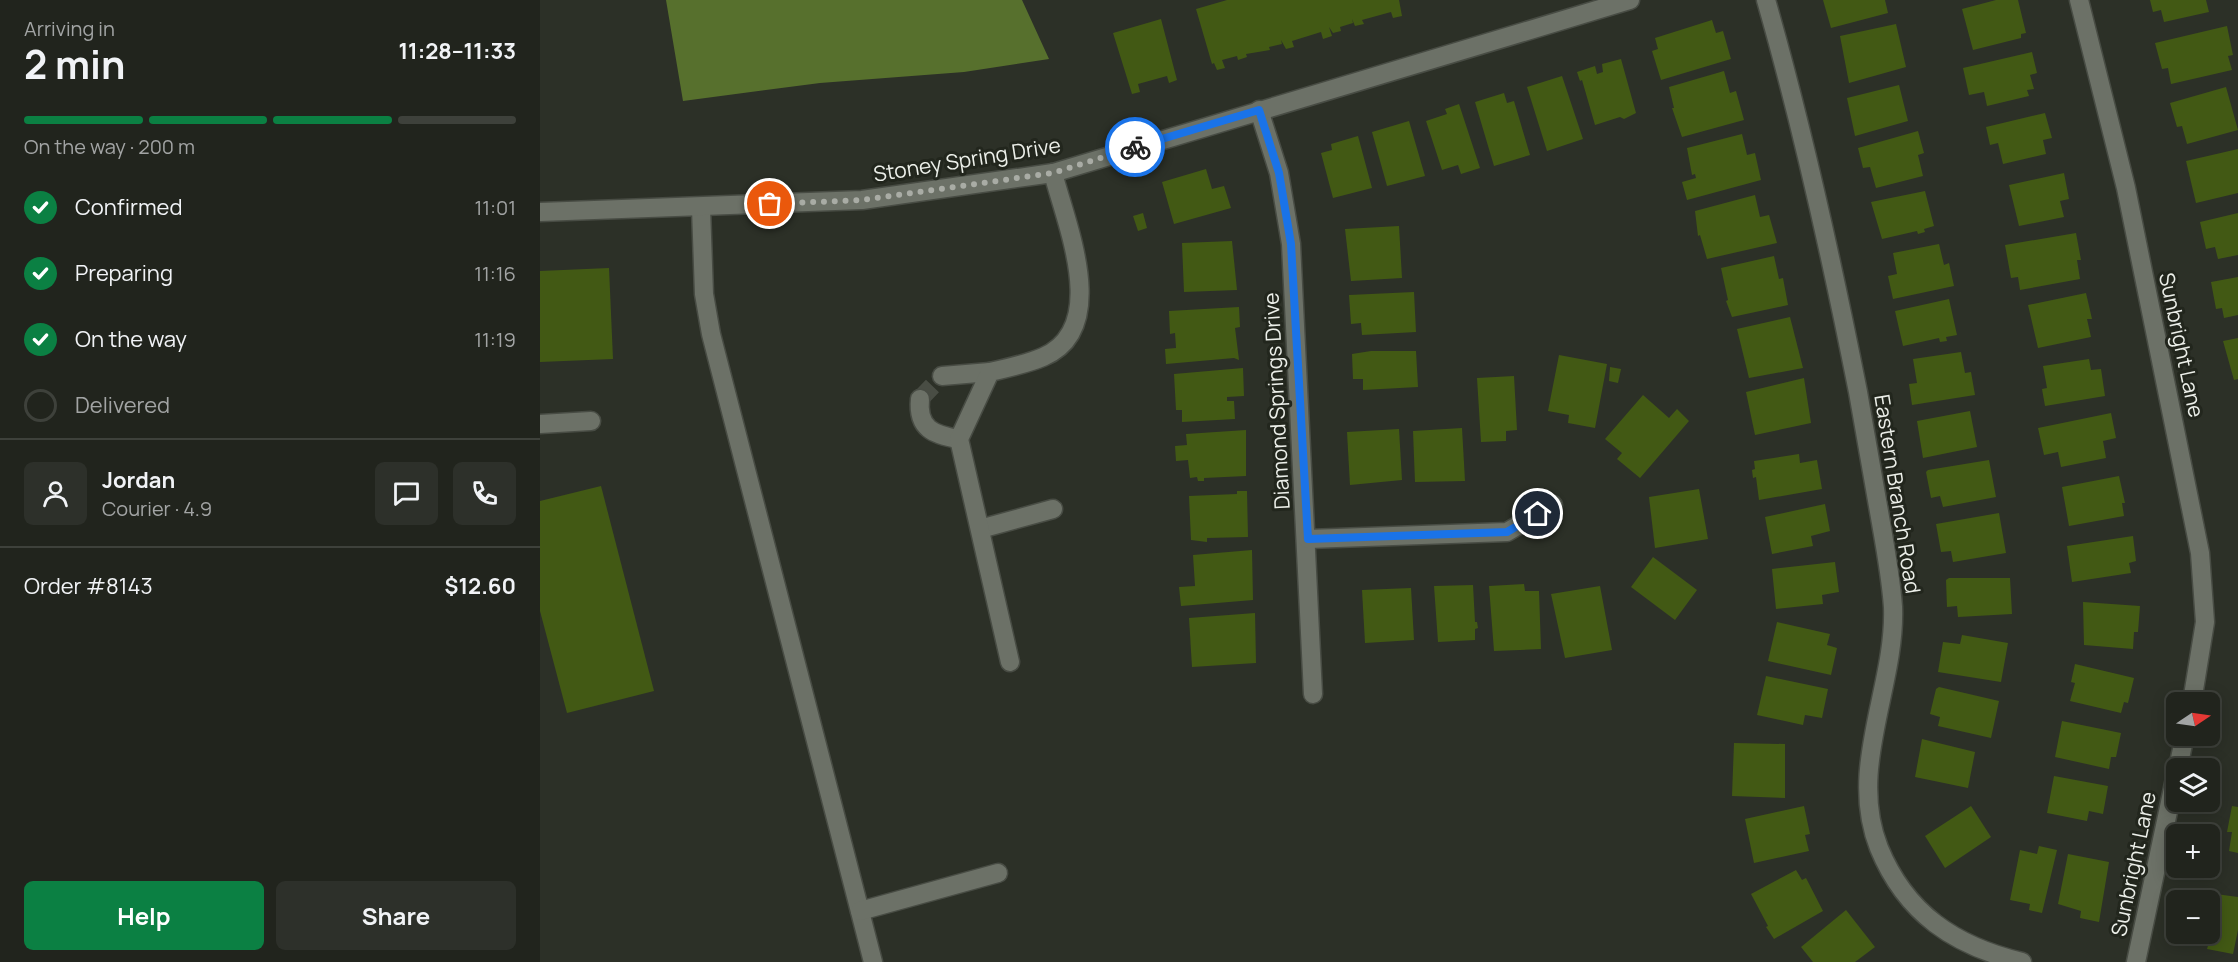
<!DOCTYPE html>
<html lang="en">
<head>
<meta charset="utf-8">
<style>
  body { margin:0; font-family:Manrope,sans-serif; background:#2d302a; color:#f1f3f6; height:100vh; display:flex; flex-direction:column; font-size:22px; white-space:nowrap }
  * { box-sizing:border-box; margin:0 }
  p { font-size:20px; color:#a2a4a4 }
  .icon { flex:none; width:33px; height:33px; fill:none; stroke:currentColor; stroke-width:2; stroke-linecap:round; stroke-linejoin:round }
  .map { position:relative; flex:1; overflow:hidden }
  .side { display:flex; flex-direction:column; background:#21241d; width:540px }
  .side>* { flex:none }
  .needle { width:39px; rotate:77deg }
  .buttons { position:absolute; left:1626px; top:692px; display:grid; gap:12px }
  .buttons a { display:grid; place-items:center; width:54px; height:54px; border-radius:9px; background:#21241d; box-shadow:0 3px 15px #0003,0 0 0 2px #3e413b; font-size:30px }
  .pin { position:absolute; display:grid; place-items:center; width:51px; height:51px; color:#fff; margin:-26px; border:3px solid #fff; border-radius:50%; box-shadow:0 2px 6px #0007 }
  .courier { position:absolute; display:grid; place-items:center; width:60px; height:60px; margin:-30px; border:4px solid #1a73e8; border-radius:50%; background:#fff; color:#222; box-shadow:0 2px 8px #0007 }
  .overview em { font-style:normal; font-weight:700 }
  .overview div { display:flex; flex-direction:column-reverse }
  .overview { display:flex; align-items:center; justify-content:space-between; height:102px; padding:0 24px }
  h1 { font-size:39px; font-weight:700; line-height:45px }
  .bar { display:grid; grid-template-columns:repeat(4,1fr); gap:9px 6px; align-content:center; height:72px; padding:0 24px }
  .bar i { height:8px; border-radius:4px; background:#3e413b }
  .bar .active { background:#0b8043 }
  .bar p { grid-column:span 4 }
  .line { display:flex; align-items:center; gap:15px; padding:0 24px; border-top:2px solid #3e413b }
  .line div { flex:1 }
  .round { display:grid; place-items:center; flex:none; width:63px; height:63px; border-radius:9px; background:#2d302a }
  ol { padding:0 24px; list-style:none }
  li { display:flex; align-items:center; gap:18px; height:66px }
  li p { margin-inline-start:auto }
  li .icon { padding:6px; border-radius:50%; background:#0b8043; color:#fff; stroke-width:4 }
  li:last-child { color:#a2a4a4 }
  li i { width:33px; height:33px; border:3px solid #3e413b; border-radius:50% }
  .action { display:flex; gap:12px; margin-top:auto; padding:12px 24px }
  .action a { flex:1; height:69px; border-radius:9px; background:#0b8043; color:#fff; font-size:24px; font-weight:700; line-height:69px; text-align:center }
  .action a+a { background:#2d302a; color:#f1f3f6 }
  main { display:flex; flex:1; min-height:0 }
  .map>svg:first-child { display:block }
  .forest { fill:#57702d }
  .building { fill:#425914 }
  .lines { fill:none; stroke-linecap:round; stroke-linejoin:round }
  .minor-tunnel { stroke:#494d44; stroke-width:18; stroke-dasharray:18 9; stroke-linecap:butt }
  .minor-casing { stroke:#484c44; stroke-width:21 }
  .minor { stroke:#6c7167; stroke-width:18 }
  .done { stroke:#a9aca5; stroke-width:6; stroke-dasharray:0 10.8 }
  .route { stroke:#1a73e8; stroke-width:8 }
  .labels { text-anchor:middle; stroke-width:6; stroke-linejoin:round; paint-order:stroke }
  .street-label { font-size:21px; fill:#ecefe9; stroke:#22261d }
</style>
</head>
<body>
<main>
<section class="side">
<div class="overview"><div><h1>2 min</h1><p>Arriving in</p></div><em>11:28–11:33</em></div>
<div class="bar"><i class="active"></i><i class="active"></i><i class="active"></i><i></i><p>On the way · 200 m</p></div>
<ol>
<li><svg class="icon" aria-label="check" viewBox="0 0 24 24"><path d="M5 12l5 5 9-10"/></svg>Confirmed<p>11:01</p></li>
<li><svg class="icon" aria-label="check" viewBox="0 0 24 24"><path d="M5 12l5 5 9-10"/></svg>Preparing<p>11:16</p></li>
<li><svg class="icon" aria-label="check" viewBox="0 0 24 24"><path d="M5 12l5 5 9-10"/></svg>On the way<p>11:19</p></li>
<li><i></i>Delivered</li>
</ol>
<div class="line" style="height:108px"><a class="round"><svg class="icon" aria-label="person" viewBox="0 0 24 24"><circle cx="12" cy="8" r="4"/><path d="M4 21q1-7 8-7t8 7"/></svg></a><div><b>Jordan</b><p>Courier · 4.9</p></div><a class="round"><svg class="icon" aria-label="chat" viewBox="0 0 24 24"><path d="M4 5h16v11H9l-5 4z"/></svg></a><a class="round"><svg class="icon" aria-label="phone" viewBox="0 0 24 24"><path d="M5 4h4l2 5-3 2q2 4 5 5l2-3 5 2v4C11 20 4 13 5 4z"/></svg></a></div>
<div class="line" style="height:78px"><div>Order #8143</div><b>$12.60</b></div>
<div class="action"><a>Help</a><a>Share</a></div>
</section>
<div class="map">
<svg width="1698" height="962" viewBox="0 0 1698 962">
  <rect width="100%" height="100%" fill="#2c3027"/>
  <!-- forest -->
  <path class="forest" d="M126,0H482L509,59L424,72L280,83L143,101Z"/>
  <!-- building -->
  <g class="building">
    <path d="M687,0H859L862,16L853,18L851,12L822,20L824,24L815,26L812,19L813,23L800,27L801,31L793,33L789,27L792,36L783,39L781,32L752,41L754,47L746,49L741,40L742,44L729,47L730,50L706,54L707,57L698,60L697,56L682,60L685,68L677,70L674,63L672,64L656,9Z"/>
    <path d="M1283,0H1345L1348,13L1291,28Z"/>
    <path d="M1456,0H1478L1486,33L1481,34V38L1433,50L1422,9Z"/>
    <path d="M1610,0H1666L1669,12L1624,22L1621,10L1613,12Z"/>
    <path d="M621,19L637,80L629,83L627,76L598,84L600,92L592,94L573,33Z"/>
    <path d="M1172,20L1176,33L1183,31L1191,59L1121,80L1112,51L1118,49L1115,38Z"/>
    <path d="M1356,24L1366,67L1309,83L1300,36Z"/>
    <path d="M1687,26L1693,55L1688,56L1692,70L1631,84L1628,68L1622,69L1615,43Z"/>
    <path d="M1492,52L1497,73L1490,75L1494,89L1487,90L1489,96L1447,106L1444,92L1429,95L1423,68Z"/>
    <path d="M1081,59L1096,113L1084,119L1080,117L1055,125L1042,80L1040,81L1037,72L1055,66L1057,74L1063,72L1062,64Z"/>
    <path d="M1184,71L1190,93L1196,91L1204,120L1142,137L1132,108H1134L1129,87Z"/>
    <path d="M1022,76L1043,139L1007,151L987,87Z"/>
    <path d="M1359,85L1368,121L1315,136L1307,98Z"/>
    <path d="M1686,87L1698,130L1647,144L1642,126L1637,127L1630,103Z"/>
    <path d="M964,93L967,103L974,101L990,155L954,166L935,102Z"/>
    <path d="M919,104L940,168L921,174L918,165L902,170L886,121L907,114L905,109Z"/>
    <path d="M1505,113L1512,138L1503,140L1506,154L1463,164L1458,143L1450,145L1446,127Z"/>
    <path d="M869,121L885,176L847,186L832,132Z"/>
    <path d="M1378,131L1384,153L1378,155L1383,176L1336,188L1330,167L1323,168L1318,148Z"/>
    <path d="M1202,134L1207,155L1215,153L1221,180L1147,200L1142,182L1156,178L1155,174L1152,175L1147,148Z"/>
    <path d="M818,136L832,188L793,198L781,153L792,150L791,144Z"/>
    <path d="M1698,149V193L1656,203L1646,161Z"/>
    <path d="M666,169L672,189L684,186L691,208L634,224L622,182Z"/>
    <path d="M1524,173L1529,199L1520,201L1524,217L1479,226L1469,185Z"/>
    <path d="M1385,191L1394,226L1384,229L1385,232L1378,234L1377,231L1342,239L1331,202Z"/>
    <path d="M1215,195L1220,217L1229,215L1237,243L1167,259L1160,235L1158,236L1155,211Z"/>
    <path d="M603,213L607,228L598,231L593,216Z"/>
    <path d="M1698,213V255L1678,259L1675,247L1666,249L1660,222Z"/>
    <path d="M859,226L862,278L811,281L805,229Z"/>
    <path d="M1536,233L1541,260H1537L1540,279L1480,290L1478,277L1471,278L1465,245Z"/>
    <path d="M692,241L697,290L644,292L642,243Z"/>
    <path d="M1399,244L1404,265L1409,263L1414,286L1353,299L1348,276L1357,274L1353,253Z"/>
    <path d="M1234,256L1239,279L1243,278L1248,305L1192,317L1186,301L1188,300L1181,268Z"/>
    <path d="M69,268L73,359L0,362V271Z"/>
    <path d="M1698,277V315L1684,318L1682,308L1676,309L1671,282Z"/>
    <path d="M874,292L876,332L822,335L821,323L811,324L809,295Z"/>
    <path d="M1546,293L1552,319H1547L1551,337L1498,348L1488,305Z"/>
    <path d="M1409,299L1417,335L1406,337L1407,341L1400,342L1399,338L1363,346L1355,311Z"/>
    <path d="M699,307L700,327L695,328L699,360L694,358L626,364L625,349L636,348L635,333L630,334L629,311Z"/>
    <path d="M1250,317L1263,368L1209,378L1197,329Z"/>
    <path d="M1698,338V379L1694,380L1683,341Z"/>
    <path d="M831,351H876L878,387L823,390V379H813L812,354Z"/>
    <path d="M1421,352L1425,373L1431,372L1435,395L1372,405L1369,384L1377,383L1373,359Z"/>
    <path d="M1019,355L1067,364L1055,428L1028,423L1029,415L1008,411Z"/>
    <path d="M1549,359L1551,370L1561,369L1565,396L1505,406L1502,389L1507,388L1503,366Z"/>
    <path d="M1070,367L1081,369L1078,383L1069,381Z"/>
    <path d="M703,368L704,396L687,397V401H694L695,419L642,422V410H636L634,374Z"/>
    <path d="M974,376L977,430L966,431V441L941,442L937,378Z"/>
    <path d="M1264,378L1271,423L1215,435L1206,392Z"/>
    <path d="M1103,395L1129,418L1137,409L1149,421L1100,478L1077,459L1082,453L1065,439Z"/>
    <path d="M1430,411L1437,447L1383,458L1377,421Z"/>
    <path d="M1571,413L1576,438L1563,441L1566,458L1521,467L1518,452L1504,455L1498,428Z"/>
    <path d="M922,428L925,481L875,482L873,431Z"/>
    <path d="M859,429L862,480L810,485L807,432Z"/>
    <path d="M706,430V476L664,478V481H658L657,477L650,478L648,460L636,461L635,446L647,445L646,434Z"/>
    <path d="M1259,454L1260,463L1277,460L1282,489L1219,500L1216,477L1213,478L1212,470L1215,469L1214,461Z"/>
    <path d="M1449,460L1456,497L1403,507L1400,496L1391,498L1386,472L1388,470Z"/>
    <path d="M1579,476L1585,503H1582L1584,516L1529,526L1522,487Z"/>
    <path d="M61,486L114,691L27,713L0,611V501Z"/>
    <path d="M1159,489L1168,539L1115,548L1109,497Z"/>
    <path d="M697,491H707L708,537L667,538V542L651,540L649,496L697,494Z"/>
    <path d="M1285,504L1290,531L1271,536L1273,546L1232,554L1225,517Z"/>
    <path d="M1459,513L1466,553L1413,562L1411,551L1401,552L1396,524Z"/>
    <path d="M1593,536L1596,561L1589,563L1591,573L1532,582L1527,546Z"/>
    <path d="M712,550L713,600L641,606L639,587L655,586L653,555Z"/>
    <path d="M1113,557L1157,590L1135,620L1091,587Z"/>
    <path d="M1295,562L1299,592L1282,595L1283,604L1236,609L1232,569Z"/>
    <path d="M1409,578H1470L1472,614L1418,617L1417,606L1407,607L1406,580Z"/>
    <path d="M984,584L985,591H999L1001,649L954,651L949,586Z"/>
    <path d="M933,585L935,622H937L938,628L935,629V640L898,642L894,586Z"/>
    <path d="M1060,586L1072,650L1025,658L1011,594Z"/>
    <path d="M871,588L874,640L825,643L822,590Z"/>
    <path d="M1543,602L1600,606L1598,632H1594L1593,649L1544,645Z"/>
    <path d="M715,613L716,663L652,667L649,618Z"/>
    <path d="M1237,622L1290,634L1287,645L1297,648L1291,675L1228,661Z"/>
    <path d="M1422,635L1468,643L1461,682L1398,672L1403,642L1420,644Z"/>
    <path d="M1535,664L1594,678L1588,703L1584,702L1581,713L1530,701L1535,683L1531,682Z"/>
    <path d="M1226,676L1288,689L1282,718L1265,715L1263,725L1217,715Z"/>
    <path d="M1399,687L1459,701L1451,738L1398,726L1400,717L1390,714L1396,689Z"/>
    <path d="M1522,721L1581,733L1576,757H1571L1569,769L1515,757Z"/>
    <path d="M1382,739L1435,752L1428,788L1375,777Z"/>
    <path d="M1194,743L1245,744V798L1192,796Z"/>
    <path d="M1514,776L1568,786L1563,814L1549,811L1547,821L1507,813Z"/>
    <path d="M1264,806L1270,834L1265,835L1269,851L1214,863L1205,819Z"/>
    <path d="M1431,806L1451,837L1405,868L1385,836Z"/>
    <path d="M1692,806L1698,807V853L1689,851L1692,832H1687Z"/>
    <path d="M1499,846L1517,850L1502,913L1489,910L1490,904L1470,900L1480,850L1497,854Z"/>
    <path d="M1528,854L1569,862L1559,922L1540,918L1541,911L1518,904Z"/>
    <path d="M1256,870L1262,880L1266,878L1283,911L1234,939L1226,927L1228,926L1211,894Z"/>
    <path d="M1661,892L1698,897V930L1693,954L1667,949L1670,939L1652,936L1653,933H1670V900H1659Z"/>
    <path d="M1306,910L1335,947L1315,962H1273L1261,947Z"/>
  </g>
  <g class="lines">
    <!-- minor-tunnel -->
    <path class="minor-tunnel" d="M380,399L402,376"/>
    <!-- minor casing -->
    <g class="minor-casing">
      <g id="minor">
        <path d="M1226,0C1263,129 1292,261 1318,392C1326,436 1333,479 1341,523C1346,551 1351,579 1353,607C1356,687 1307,768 1339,848C1366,914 1415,946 1482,962"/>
        <path d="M1539,0L1586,188L1660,553L1665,622L1652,702"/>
        <path d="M719,110L739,173L751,244L773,694"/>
        <path d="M161,208L164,294L171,334L333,962"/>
        <path d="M0,212L322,200L513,173L1090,0"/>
        <path d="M402,376L450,372"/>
        <path d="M380,399C377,429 394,435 419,439"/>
        <path d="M0,424L51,421"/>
        <path d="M440,529L513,509"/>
        <path d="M768,539L967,532L1013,505"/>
        <path d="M470,662L419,439L450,372C467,368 487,364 503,357C571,328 526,224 513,173"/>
        <path d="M1638,768L1645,735"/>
        <path d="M320,911L458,873"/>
        <path d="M1596,962L1636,774"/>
      </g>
    </g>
    <!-- minor -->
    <use href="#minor" class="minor"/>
  </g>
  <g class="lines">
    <!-- done -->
    <path class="done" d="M230,204L322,200L513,173L595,147"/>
    <!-- route -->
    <path class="route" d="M595,147L719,110L739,173L751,244L768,539L967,532L998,514"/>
  </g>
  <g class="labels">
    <!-- street labels -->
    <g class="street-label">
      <text transform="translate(427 160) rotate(-9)" y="7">Stoney Spring Drive</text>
      <text transform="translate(1641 345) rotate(78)" y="7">Sunbright Lane</text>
      <text transform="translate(737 401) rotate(-93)" y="7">Diamond Springs Drive</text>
      <text transform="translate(1357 494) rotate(81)" y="7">Eastern Branch Road</text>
      <text transform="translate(1594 864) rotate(-78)" y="7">Sunbright Lane</text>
    </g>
  </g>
</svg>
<div class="buttons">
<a><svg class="needle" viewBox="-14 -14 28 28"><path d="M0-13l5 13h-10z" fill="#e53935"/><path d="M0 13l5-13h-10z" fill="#a2a4a4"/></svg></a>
<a><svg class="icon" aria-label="layers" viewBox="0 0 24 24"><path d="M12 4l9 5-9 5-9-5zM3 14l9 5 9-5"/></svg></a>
<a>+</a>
<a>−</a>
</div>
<div class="pin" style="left:230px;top:204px;background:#ea580c"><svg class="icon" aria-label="bag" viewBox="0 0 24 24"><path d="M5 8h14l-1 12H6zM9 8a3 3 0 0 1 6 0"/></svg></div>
<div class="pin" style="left:998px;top:514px;background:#1f2937"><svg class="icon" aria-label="home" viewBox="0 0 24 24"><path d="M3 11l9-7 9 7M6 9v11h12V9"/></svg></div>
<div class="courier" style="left:595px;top:147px"><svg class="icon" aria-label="bike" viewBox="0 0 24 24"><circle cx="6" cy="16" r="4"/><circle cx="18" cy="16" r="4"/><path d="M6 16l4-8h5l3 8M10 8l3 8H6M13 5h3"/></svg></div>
</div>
</main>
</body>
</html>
